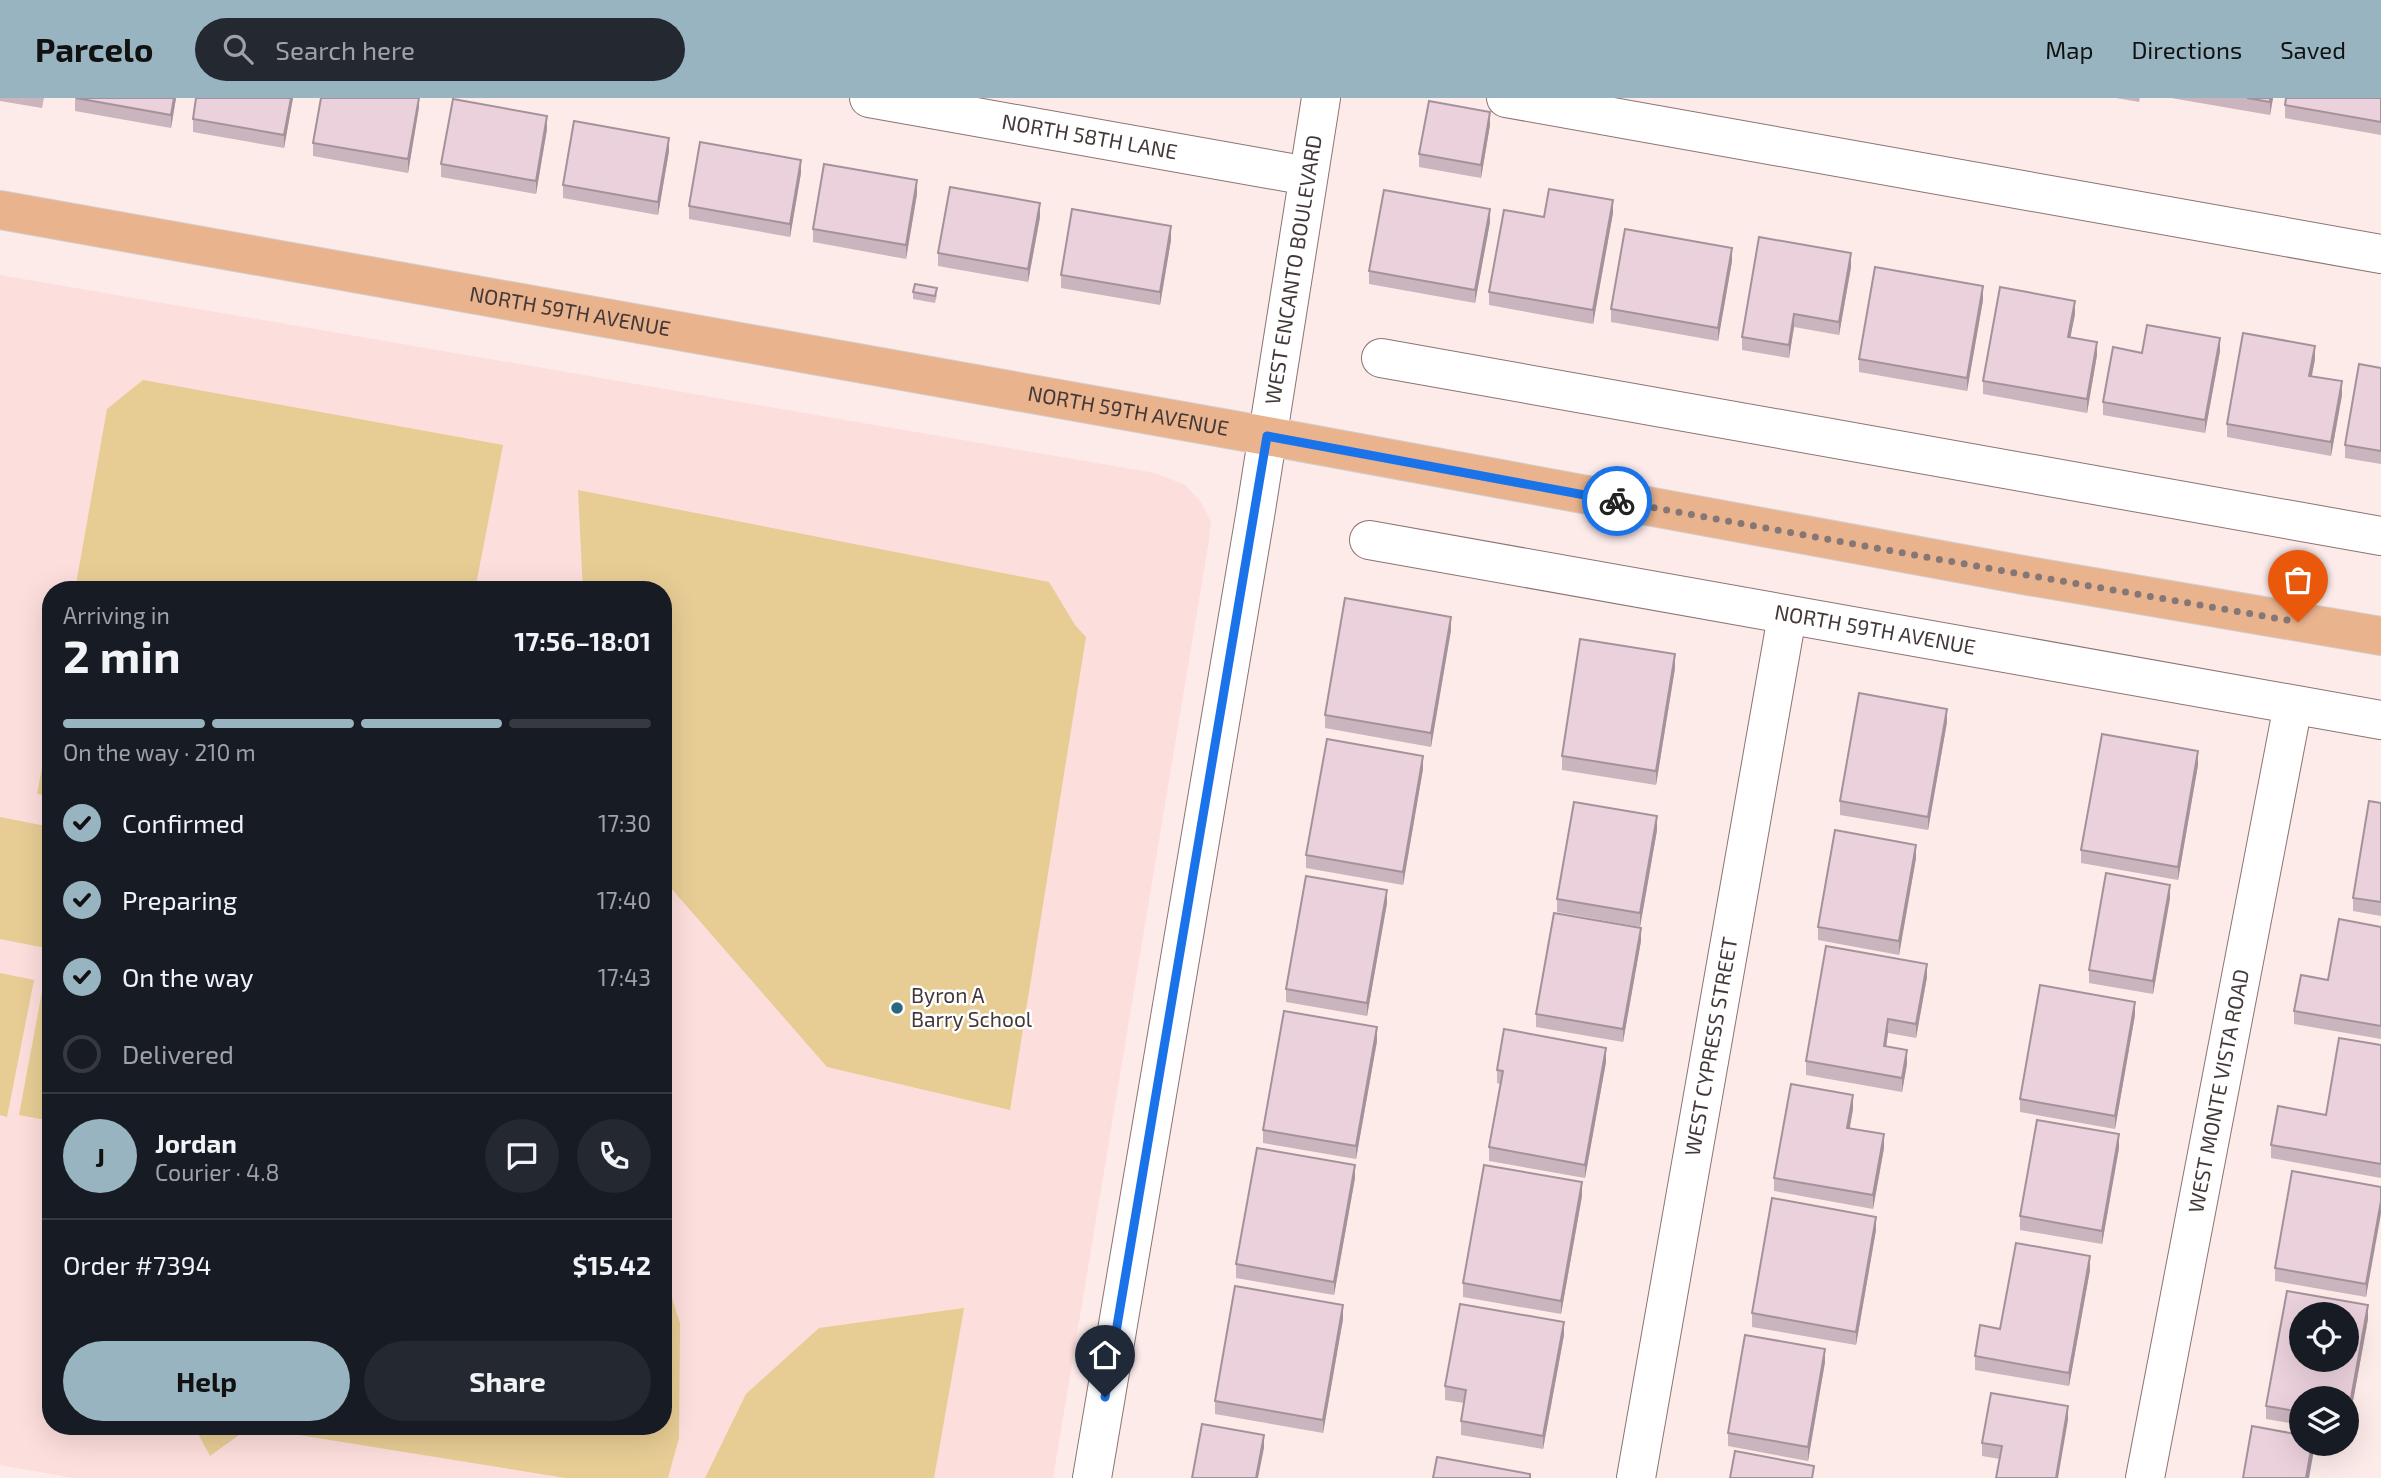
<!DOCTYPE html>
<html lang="en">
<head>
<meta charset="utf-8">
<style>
  body { margin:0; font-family:"Exo 2",sans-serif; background:#242831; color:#f1f3f6; height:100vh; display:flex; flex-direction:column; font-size:26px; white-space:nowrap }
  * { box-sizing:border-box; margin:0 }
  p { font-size:23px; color:#9ea1a6 }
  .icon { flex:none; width:38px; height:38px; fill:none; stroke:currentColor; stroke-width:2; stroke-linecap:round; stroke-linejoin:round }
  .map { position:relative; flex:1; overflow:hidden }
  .side { position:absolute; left:42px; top:483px; width:630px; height:854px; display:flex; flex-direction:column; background:#171b24; border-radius:28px; box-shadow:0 7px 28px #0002 }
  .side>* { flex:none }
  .buttons { position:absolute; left:2289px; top:1204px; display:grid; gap:14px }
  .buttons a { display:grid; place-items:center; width:70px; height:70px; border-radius:50%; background:#171b24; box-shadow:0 7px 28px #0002; font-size:35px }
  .pin { position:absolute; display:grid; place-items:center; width:60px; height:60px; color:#fff; margin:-72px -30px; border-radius:50% 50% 50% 0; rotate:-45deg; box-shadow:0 0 7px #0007 }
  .pin .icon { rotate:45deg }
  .courier { position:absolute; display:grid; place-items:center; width:70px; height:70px; margin:-35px; border:5px solid #1a73e8; border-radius:50%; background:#fff; color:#222; box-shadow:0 2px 9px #0007 }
  .head em { font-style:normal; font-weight:700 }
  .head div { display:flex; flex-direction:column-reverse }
  .head { display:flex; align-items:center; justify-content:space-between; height:119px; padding:0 21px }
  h1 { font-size:46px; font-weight:700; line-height:52px }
  .bar { display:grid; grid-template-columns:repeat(4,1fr); gap:10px 7px; align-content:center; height:84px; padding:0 21px }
  .bar i { height:9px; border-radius:5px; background:#363941 }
  .bar .on { background:#98b4c0 }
  .bar p { grid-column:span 4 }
  .line { display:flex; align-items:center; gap:18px; padding:0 21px; border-top:2px solid #363941 }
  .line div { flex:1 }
  .round { display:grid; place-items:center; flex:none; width:74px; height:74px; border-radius:37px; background:#242831 }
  ol { padding:0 21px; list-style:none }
  li { display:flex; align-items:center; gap:21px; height:77px }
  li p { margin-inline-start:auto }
  li .icon { padding:7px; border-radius:50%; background:#98b4c0; color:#111; stroke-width:4 }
  li:last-child { color:#9ea1a6 }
  li i { width:38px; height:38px; border:4px solid #363941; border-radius:50% }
  .button { display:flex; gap:14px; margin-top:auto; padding:14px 21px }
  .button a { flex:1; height:80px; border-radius:42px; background:#98b4c0; color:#111; font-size:28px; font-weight:700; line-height:80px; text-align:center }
  .button a+a { background:#242831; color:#f1f3f6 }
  header { display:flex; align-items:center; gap:42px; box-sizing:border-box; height:98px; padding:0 35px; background:#98b4c0; color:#111 }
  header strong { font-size:33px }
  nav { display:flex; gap:38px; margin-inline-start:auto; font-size:24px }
  .search { width:490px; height:63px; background:#242831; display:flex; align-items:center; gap:18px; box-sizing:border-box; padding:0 24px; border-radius:38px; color:#9ea1a6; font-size:26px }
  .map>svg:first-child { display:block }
  .built { fill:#fcdedc; fill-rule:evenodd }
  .green { fill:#e7cc94 }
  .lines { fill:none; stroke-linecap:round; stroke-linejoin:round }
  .minor-casing { stroke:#8c7371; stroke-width:40 }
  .major-casing { stroke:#d2cfcf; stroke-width:40 }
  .minor { stroke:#fff; stroke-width:38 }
  .major { stroke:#e9b38e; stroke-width:38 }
  .wall { fill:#cab4bd }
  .shaded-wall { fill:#a4929a }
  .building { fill:#ebd1dc; stroke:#a4929a; stroke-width:2; fill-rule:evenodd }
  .done { stroke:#857776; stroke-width:7; stroke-dasharray:0 12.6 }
  .route { stroke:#1a73e8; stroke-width:9 }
  .poi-dot { fill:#2b687f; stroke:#fff; stroke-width:2.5 }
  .labels { text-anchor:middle; stroke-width:5; stroke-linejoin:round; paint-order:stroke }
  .street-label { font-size:21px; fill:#443938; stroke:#fff }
  .poi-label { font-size:21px; fill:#443938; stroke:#fff; text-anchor:start }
</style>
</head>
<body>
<header>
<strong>Parcelo</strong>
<div class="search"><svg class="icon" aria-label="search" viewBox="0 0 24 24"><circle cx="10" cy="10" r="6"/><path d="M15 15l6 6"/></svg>Search here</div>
<nav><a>Map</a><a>Directions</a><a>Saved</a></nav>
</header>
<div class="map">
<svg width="2381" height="1380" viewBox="0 0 2381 1380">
  <rect width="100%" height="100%" fill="#fdebea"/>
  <!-- built -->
  <path class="built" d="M0,177L1155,375L1185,387L1201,404L1211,424L1208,448L1053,1380H73L0,1367ZM51,492H663V1328H51Z"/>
  <!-- green -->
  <g class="green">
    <path d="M143,282L503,347L475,492H75L107,311Z"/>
    <path d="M578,392L1049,484L1075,527L1086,539L1010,1012L827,969L663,781V492H583Z"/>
    <path d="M51,623V698L37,696Z"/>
    <path d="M0,719L51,729V851L0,841Z"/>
    <path d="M0,875L34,882L7,1019L0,1017Z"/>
    <path d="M44,883L51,884V1023L19,1017Z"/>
    <path d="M663,1172L680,1225L679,1340L668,1380H566L250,1329L210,1358L194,1328H663Z"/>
    <path d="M964,1210L934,1380H705L746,1296L819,1230Z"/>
  </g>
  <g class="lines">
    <!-- minor casing -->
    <g class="minor-casing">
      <g id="minor">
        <path id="s1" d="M869,0L1308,78"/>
        <path d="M1506,0L2381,156"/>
        <path d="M1381,260L2381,438"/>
        <path id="s2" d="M1369,442L2381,622"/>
        <path id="s3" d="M1092,1380L1255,418L1321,0"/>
        <path id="s4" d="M1636,1380L1787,518"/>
        <path id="s5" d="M2145,1380L2293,607"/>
      </g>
    </g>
    <!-- major casing -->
    <g class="major-casing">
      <g id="major">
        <path id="s6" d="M0,112L1267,338L2023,477L2381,538"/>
      </g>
    </g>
    <!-- minor -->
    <use href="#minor" class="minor"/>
    <!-- major -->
    <use href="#major" class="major"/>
  </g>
  <!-- wall -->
  <g class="wall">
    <path d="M0,0H44L42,10L0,3Z"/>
    <path d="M75,0H176L171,30L75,13Z"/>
    <path d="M196,0H293L284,50L193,34V21Z"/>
    <path d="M419,0V9L408,75L313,58V45Z"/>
    <path d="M2116,0H2140L2139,4Z"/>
    <path d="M2171,0H2273L2270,17Z"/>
    <path d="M2381,0V37L2285,20V7Z"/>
    <path d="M1490,27L1481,80L1419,69V56Z"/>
    <path d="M547,31L536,96L441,79V66Z"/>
    <path d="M669,53L658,117L563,100V87Z"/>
    <path d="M801,75L790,139L689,121V108Z"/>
    <path d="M917,96L906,161L813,144V131Z"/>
    <path d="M1613,115L1593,226L1489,207V194L1544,119Z"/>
    <path d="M1040,119L1028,184L938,168V155Z"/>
    <path d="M1490,124L1475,205L1369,186V173Z"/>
    <path d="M1171,142L1160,207L1061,190V177Z"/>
    <path d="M1732,163L1718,243L1611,224V211Z"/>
    <path d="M1851,169L1839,237L1794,229L1789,260L1742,252V239Z"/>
    <path d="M913,194L937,197L935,205L913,201Z"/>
    <path d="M1983,202L1967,293L1859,274V261Z"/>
    <path d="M2075,216L2070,239L2097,257L2087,315L1983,296V283Z"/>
    <path d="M2220,253L2205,335L2103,317V304L2142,255Z"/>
    <path d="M2315,261L2312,278L2342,297L2331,358L2227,339V326Z"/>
    <path d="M2381,270V366L2345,360V347Z"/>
    <path d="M1451,532L1431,649L1325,630V617Z"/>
    <path d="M1675,570L1656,687L1562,672V658Z"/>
    <path d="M1947,624L1928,732L1840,717V703Z"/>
    <path d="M2198,667L2178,782L2081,765V752Z"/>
    <path d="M1423,671L1403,787L1306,770V757Z"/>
    <path d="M2381,705V818L2353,813V800Z"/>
    <path d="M1657,732L1640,829L1557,814V801Z"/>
    <path d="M1916,760L1899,857L1818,842V829Z"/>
    <path d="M2170,800L2153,896L2089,885V872Z"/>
    <path d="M1387,805L1367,918L1286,904V891Z"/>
    <path d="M2381,829V941L2294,926V913L2328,882Z"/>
    <path d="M1641,843L1623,944L1536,929V916Z"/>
    <path d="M1927,879L1916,940L1888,935L1886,949L1907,966L1902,994L1806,977V963Z"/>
    <path d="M2135,917L2115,1031L2020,1014V1001Z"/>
    <path d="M1377,943L1356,1061L1263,1045V1032Z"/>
    <path d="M2381,947V1080L2271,1060V1047L2326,1017Z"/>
    <path d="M1606,964L1585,1080L1489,1063V1049L1500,986L1497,985V972Z"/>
    <path d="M1853,1011L1850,1030L1884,1050L1873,1111L1774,1093V1080Z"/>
    <path d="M2119,1050L2102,1146L2020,1132V1118Z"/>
    <path d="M1355,1080L1334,1197L1236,1180V1166Z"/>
    <path d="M2381,1089L2366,1199L2275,1183V1170Z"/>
    <path d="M1582,1098L1561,1216L1463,1199V1185Z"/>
    <path d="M1876,1132L1856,1247L1752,1229V1215Z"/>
    <path d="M2090,1172L2069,1288L1975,1272V1258Z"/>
    <path d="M1343,1221L1323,1335L1215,1316V1303Z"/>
    <path d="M2368,1221L2347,1336V1300H2301V1327L2266,1321V1308Z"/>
    <path d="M1564,1237L1543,1351L1461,1337V1323L1464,1305L1445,1302V1288Z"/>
    <path d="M1825,1264L1808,1363L1728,1348V1335Z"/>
    <path d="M2068,1322L2000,1361L1982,1358V1345Z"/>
  </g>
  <!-- shaded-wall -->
  <g class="shaded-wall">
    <path d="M174,0H176L171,30V17Z"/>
    <path d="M291,0H293L284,50V37Z"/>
    <path d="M419,0V9L408,75V61Z"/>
    <path d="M2270,0H2273L2270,17Z"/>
    <path d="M1490,14V27L1481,80V67Z"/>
    <path d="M547,18V31L536,96V83Z"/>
    <path d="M669,40V53L658,117V104Z"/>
    <path d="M801,62V75L790,139V126Z"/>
    <path d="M917,82V96L906,161V147Z"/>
    <path d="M1613,102V115L1593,226V212Z"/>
    <path d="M1040,105V119L1028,184V171Z"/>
    <path d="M1490,111V124L1475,205V192Z"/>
    <path d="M1171,128V142L1160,207V194Z"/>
    <path d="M1732,150V163L1718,243V230Z"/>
    <path d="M1851,155V169L1839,237V224Z"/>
    <path d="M1983,188V202L1967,293V280Z"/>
    <path d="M2075,203V216L2068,252V239Z"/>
    <path d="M1794,216V229L1789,260V247Z"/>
    <path d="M2220,240V253L2205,335V322Z"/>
    <path d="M2097,244V257L2087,315V301Z"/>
    <path d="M2315,248V261L2309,291V278Z"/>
    <path d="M2342,283V297L2331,358V344Z"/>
    <path d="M1451,519V532L1431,649V635Z"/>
    <path d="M1675,556V570L1656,687V673Z"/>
    <path d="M1947,611V624L1928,732V719Z"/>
    <path d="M2198,653V667L2178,782V769Z"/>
    <path d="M1423,658V671L1403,787V774Z"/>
    <path d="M1657,718V732L1640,829V815Z"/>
    <path d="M1916,747V760L1899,857V843Z"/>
    <path d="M2170,787V800L2153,896V883Z"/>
    <path d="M1387,792V805L1367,918V905Z"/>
    <path d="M1641,830V843L1623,944V931Z"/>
    <path d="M1927,866V879L1916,940V926Z"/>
    <path d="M2135,904V917L2115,1031V1018Z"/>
    <path d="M1888,921V935L1884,962V948Z"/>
    <path d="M1377,929V943L1356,1061V1048Z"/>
    <path d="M1606,950V964L1585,1080V1067Z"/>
    <path d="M1907,952V966L1902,994V980Z"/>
    <path d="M1853,997V1011L1847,1043V1030Z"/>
    <path d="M1884,1036V1050L1873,1111V1097Z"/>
    <path d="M2119,1036V1050L2102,1146V1133Z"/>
    <path d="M1355,1067V1080L1334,1197V1184Z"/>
    <path d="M1582,1084V1098L1561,1216V1203Z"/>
    <path d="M2381,1103V1116L2366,1199V1186Z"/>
    <path d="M1876,1119V1132L1856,1247V1234Z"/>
    <path d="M2090,1158V1172L2069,1288V1275Z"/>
    <path d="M1343,1207V1221L1323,1335V1322Z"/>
    <path d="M2368,1207V1221L2347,1336V1322Z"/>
    <path d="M1564,1224V1237L1543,1351V1338Z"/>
    <path d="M1825,1251V1264L1808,1363V1349Z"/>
    <path d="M2068,1308V1322L2058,1380H2056Z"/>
    <path d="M1264,1337V1350L1258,1380H1256Z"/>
    <path d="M2312,1346H2314V1352L2309,1380H2306Z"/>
  </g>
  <!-- building -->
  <g class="building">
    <path d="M76,0H174L171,17Z"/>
    <path d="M196,0H291L284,37L193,21Z"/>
    <path d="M321,0H419L408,61L313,45Z"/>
    <path d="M2247,0H2270V4Z"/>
    <path d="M2286,0H2381V24L2285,7Z"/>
    <path d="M453,1L547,18L536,83L441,66Z"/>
    <path d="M1429,3L1490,14L1481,67L1419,56Z"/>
    <path d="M574,23L669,40L658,104L563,87Z"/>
    <path d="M700,44L801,62L790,126L689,108Z"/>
    <path d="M824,66L917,82L906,147L813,131Z"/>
    <path d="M950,89L1040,105L1028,171L938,155Z"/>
    <path d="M1549,91L1613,102L1593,212L1489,194L1504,112L1544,119Z"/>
    <path d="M1384,92L1490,111L1475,192L1369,173Z"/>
    <path d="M1072,111L1171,128L1160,194L1061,177Z"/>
    <path d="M1625,131L1732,150L1718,230L1611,211Z"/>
    <path d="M1759,139L1851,155L1839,224L1794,216L1789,247L1742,239Z"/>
    <path d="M1875,169L1983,188L1967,280L1859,261Z"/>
    <path d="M915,186L937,190L935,198L913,194Z"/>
    <path d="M2000,189L2075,203L2068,239L2097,244L2087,301L1983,283Z"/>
    <path d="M2147,227L2220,240L2205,322L2103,304L2113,249L2142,255Z"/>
    <path d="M2243,235L2315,248L2309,278L2342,283L2331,344L2227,326Z"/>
    <path d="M2359,266L2381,270V353L2345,347Z"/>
    <path d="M1345,500L1451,519L1431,635L1325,617Z"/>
    <path d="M1580,541L1675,556L1656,673L1562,658Z"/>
    <path d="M1859,595L1947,611L1928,719L1840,703Z"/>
    <path d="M2102,636L2198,653L2178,769L2081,752Z"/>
    <path d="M1327,641L1423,658L1403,774L1306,757Z"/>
    <path d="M2369,703L2381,705V804L2353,800Z"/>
    <path d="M1574,704L1657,718L1640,815L1557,801Z"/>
    <path d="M1835,732L1916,747L1899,843L1818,829Z"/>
    <path d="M2106,775L2170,787L2153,883L2089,872Z"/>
    <path d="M1306,778L1387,792L1367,905L1286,891Z"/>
    <path d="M1554,815L1641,830L1623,931L1536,916Z"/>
    <path d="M2339,821L2381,829V928L2294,913L2301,877L2328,882Z"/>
    <path d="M1826,848L1927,866L1916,926L1888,921L1884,948L1907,952L1902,980L1806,963Z"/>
    <path d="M2040,887L2135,904L2115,1018L2020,1001Z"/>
    <path d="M1284,913L1377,929L1356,1048L1263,1032Z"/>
    <path d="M1504,931L1606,950L1585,1067L1489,1049L1503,973L1497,972Z"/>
    <path d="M2339,940L2381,947V1066L2271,1047L2278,1008L2326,1017Z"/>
    <path d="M1791,986L1853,997L1847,1030L1884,1036L1873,1097L1774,1080Z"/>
    <path d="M2037,1022L2119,1036L2102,1133L2020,1118Z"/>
    <path d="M1257,1050L1355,1067L1334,1184L1236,1166Z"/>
    <path d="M1484,1067L1582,1084L1561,1203L1463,1185Z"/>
    <path d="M2292,1073L2381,1089V1103L2366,1186L2275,1170Z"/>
    <path d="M1772,1100L1876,1119L1856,1234L1752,1215Z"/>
    <path d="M2016,1145L2090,1158L2069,1275L1975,1258L1980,1227L2000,1231Z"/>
    <path d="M1235,1188L1343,1207L1323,1322L1215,1303Z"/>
    <path d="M2287,1193L2368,1207L2347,1322V1300H2301V1314L2266,1308ZM2301,1216H2347V1262H2301Z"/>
    <path d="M1460,1206L1564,1224L1543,1338L1461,1323L1466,1292L1445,1288Z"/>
    <path d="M1745,1237L1825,1251L1808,1349L1728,1335Z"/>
    <path d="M1991,1295L2068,1308L2056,1380H1996L2002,1348L1982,1345Z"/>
    <path d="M1202,1326L1264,1337L1256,1380H1192Z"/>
    <path d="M2252,1328L2301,1337V1346H2312L2306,1380H2243Z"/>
    <path d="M1735,1353L1814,1368L1812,1380H1730Z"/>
    <path d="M1437,1359L1530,1376V1380H1433Z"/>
  </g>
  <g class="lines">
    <!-- done -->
    <path class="done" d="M1617,403L1998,472L2298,524"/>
    <!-- route -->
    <path class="route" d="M1105,1299L1267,338L1617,403"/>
  </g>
  <!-- markers -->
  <circle class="poi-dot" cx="897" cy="910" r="7"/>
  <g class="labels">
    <!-- street labels -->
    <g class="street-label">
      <text dy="7" stroke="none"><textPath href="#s1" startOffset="224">NORTH 58TH LANE</textPath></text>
      <text dy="7" stroke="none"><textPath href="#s3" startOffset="1225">WEST ENCANTO BOULEVARD</textPath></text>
      <text dy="7" stroke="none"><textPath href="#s6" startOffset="579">NORTH 59TH AVENUE</textPath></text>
      <text dy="7" stroke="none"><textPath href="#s6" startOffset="1146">NORTH 59TH AVENUE</textPath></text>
      <text dy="7" stroke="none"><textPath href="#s2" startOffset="514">NORTH 59TH AVENUE</textPath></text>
      <text dy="7" stroke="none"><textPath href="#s4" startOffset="438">WEST CYPRESS STREET</textPath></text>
      <text dy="7" stroke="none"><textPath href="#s5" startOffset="394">WEST MONTE VISTA ROAD</textPath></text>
    </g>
    <!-- poi labels -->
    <g class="poi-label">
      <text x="911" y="905">Byron A<tspan x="911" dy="24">Barry School</tspan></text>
    </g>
  </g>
</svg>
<div class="buttons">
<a><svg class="icon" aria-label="locate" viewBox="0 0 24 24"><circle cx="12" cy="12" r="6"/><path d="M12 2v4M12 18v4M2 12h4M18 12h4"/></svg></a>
<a><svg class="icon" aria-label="layers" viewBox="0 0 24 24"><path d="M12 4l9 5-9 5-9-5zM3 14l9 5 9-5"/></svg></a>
</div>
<div class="pin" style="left:2298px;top:524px;background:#ea580c"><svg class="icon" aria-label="bag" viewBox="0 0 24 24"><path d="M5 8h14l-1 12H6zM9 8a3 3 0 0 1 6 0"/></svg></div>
<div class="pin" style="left:1105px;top:1299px;background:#1f2937"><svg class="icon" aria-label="home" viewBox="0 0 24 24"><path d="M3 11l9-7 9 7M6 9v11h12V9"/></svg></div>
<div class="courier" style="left:1617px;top:403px"><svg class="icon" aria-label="bike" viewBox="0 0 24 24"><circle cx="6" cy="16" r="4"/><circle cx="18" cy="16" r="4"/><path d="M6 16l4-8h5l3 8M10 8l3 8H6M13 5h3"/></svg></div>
<section class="side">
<div class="head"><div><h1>2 min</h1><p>Arriving in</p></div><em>17:56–18:01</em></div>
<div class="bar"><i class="on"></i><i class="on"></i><i class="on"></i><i></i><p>On the way · 210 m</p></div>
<ol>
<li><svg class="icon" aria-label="check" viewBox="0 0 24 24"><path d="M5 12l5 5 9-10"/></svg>Confirmed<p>17:30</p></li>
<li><svg class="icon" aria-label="check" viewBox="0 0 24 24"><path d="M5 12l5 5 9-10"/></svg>Preparing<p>17:40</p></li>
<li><svg class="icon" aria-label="check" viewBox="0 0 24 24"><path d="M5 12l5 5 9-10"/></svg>On the way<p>17:43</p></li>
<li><i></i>Delivered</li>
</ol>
<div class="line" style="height:126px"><b class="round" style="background:#98b4c0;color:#111">J</b><div><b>Jordan</b><p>Courier · 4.8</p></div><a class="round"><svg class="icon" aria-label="chat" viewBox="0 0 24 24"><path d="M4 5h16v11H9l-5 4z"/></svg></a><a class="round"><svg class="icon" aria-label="phone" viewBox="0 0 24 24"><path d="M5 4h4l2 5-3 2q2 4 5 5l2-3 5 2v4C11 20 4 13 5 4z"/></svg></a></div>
<div class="line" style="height:91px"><div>Order #7394</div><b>$15.42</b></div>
<div class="button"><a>Help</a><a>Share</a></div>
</section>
</div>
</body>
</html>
